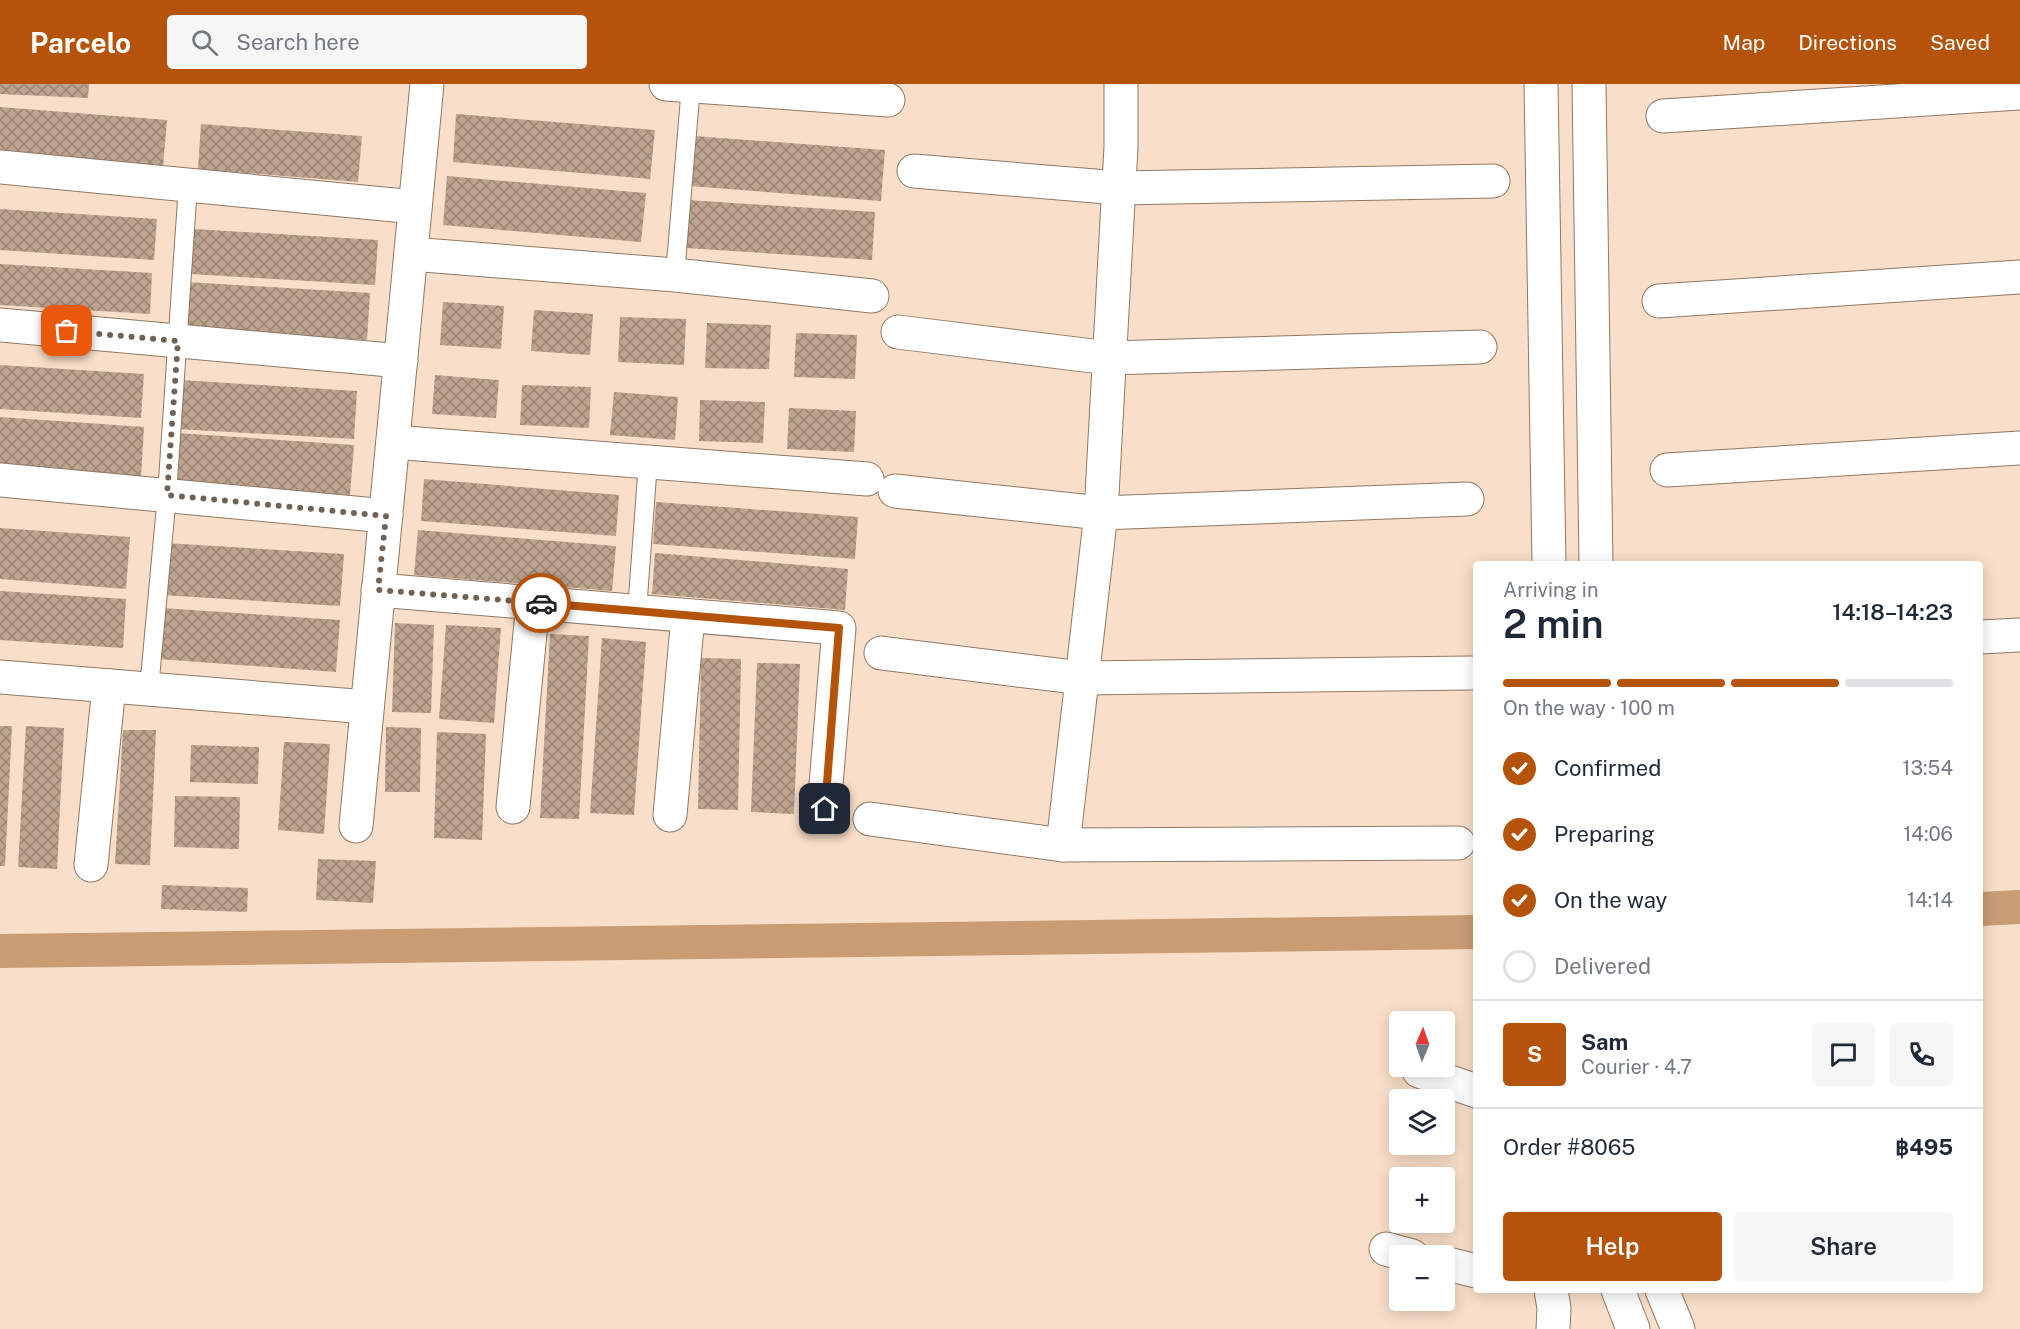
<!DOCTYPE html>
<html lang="en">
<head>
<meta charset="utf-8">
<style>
  body { margin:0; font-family:"Public Sans",sans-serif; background:#f6f6f7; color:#1f2937; height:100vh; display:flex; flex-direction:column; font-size:22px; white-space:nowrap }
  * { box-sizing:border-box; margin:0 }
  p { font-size:20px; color:#747a83 }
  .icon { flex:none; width:33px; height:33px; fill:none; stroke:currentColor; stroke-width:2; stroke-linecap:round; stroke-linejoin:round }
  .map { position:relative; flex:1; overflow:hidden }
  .drawer { position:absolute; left:1473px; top:477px; width:510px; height:732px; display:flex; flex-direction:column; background:#fff; border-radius:6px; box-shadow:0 3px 15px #0003 }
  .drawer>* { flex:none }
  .needle { width:39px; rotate:2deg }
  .controls { position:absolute; left:1389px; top:927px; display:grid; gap:12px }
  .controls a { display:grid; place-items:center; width:66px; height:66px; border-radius:6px; background:#fff; box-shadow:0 3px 15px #0003; font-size:30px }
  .pin { position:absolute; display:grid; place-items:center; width:51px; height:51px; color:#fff; margin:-26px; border-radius:12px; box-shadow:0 3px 9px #0006 }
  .courier { position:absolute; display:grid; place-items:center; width:60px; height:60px; margin:-30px; border:4px solid #b45309; border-radius:50%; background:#fff; color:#222; box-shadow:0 2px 8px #0007 }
  .overview em { font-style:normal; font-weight:600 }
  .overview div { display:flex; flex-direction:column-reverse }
  .overview { display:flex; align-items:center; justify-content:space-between; height:102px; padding:0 30px }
  h1 { font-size:39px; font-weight:600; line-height:45px }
  .bar { display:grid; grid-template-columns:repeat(4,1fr); gap:9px 6px; align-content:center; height:72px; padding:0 30px }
  .bar i { height:8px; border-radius:4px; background:#e0e1e3 }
  .bar .current { background:#b45309 }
  .bar p { grid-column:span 4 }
  .line { display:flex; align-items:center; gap:15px; padding:0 30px; border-top:2px solid #e0e1e3 }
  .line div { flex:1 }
  .round { display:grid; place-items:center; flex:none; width:63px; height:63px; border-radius:6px; background:#f6f6f7 }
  ol { padding:0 30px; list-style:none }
  li { display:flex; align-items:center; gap:18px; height:66px }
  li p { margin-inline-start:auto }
  li .icon { padding:6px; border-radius:50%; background:#b45309; color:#fff; stroke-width:4 }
  li:last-child { color:#747a83 }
  li i { width:33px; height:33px; border:3px solid #e0e1e3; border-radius:50% }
  .action { display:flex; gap:12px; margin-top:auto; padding:12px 30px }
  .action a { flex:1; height:69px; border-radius:6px; background:#b45309; color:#fff; font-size:24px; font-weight:600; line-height:69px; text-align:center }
  .action a+a { background:#f6f6f7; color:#1f2937 }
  header { display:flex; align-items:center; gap:36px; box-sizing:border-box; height:84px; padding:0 30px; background:#b45309; color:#fff }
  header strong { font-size:28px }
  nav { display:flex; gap:33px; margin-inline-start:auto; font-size:21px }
  .search { width:420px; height:54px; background:#f6f6f7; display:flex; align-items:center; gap:15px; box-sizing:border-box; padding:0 21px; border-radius:6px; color:#747a83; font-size:22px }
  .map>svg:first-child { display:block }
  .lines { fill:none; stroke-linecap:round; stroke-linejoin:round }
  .canal { stroke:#c99c74; stroke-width:34 }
  .building { fill:url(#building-cross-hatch) }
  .service-casing { stroke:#907864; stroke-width:20 }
  .minor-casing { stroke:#907864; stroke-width:35 }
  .service { stroke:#fff; stroke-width:18 }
  .minor { stroke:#fff; stroke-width:33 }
  .done { stroke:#716255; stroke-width:6; stroke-dasharray:0 10.8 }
  .route { stroke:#b45309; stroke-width:8 }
</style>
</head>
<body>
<header>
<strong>Parcelo</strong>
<div class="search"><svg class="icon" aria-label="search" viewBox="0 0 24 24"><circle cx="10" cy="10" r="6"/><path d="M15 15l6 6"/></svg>Search here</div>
<nav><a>Map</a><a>Directions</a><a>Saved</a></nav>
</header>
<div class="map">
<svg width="2020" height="1245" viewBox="0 0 2020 1245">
  <defs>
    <pattern id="building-cross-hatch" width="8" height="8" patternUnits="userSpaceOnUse" patternTransform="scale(1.5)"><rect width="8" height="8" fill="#bda48f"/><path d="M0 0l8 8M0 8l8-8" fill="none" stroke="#9a8574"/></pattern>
  </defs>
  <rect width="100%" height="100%" fill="#f9dfc9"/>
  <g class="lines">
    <!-- canal -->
    <g class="canal">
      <path d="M1980,825L2020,823"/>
      <path d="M0,867L1476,848"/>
    </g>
  </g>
  <!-- building -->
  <g class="building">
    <path d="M0,0H89L88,14L0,10Z"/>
    <path d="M0,23L167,36L163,83L0,70Z"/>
    <path d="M456,30L655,46L650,95L453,78Z"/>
    <path d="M201,40L362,52L358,98L198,85Z"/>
    <path d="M694,52L885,66L881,117L690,102Z"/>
    <path d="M447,92L646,109L641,158L443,141Z"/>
    <path d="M688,116L875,128L872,176L685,164Z"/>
    <path d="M0,125L157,135L154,176L0,166Z"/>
    <path d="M194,145L378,156L375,201L191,190Z"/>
    <path d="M0,180L152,189L150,230L0,221Z"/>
    <path d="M186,198L370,209L367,256L184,245Z"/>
    <path d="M443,218L504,222L501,265L440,261Z"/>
    <path d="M534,226L593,230L590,271L531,267Z"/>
    <path d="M620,233L686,235L684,281L618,278Z"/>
    <path d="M707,239L771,241L769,285L705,284Z"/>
    <path d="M796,249L857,251L855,295L794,293Z"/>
    <path d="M0,281L144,290L141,334L0,325Z"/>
    <path d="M435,291L499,296L496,334L432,330Z"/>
    <path d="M180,296L357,307L354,355L177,345Z"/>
    <path d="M522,301L591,303L589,344L520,341Z"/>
    <path d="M614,308L678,313L675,356L610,351Z"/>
    <path d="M700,316L765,318L763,359L699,357Z"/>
    <path d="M789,324L856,327L854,368L787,365Z"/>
    <path d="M0,333L144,343L141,393L0,384Z"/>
    <path d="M177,349L354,361L350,411L174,399Z"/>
    <path d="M424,395L619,411L616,452L421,437Z"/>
    <path d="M656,418L858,433L855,475L653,460Z"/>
    <path d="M0,444L130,453L126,505L0,495Z"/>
    <path d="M418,446L616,462L612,507L414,491Z"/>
    <path d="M165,459L344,470L340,522L161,511Z"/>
    <path d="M655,469L848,485L845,526L652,510Z"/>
    <path d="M0,507L126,515L123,564L0,556Z"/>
    <path d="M162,524L340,536L336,588L158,575Z"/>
    <path d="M395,539L434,541L431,629L392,628Z"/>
    <path d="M446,541L501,544L494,639L439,635Z"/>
    <path d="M550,550L589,552L579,735L540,734Z"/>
    <path d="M602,554L646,558L634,731L590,729Z"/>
    <path d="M701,574L741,575L738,726L698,725Z"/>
    <path d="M757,579L800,580L794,730L751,728Z"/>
    <path d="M0,642H12L5,782H0Z"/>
    <path d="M26,642L64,644L57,785L18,783Z"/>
    <path d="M386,643L421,644L420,708H385Z"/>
    <path d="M123,646H156L150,781L115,780Z"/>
    <path d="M437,648L486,650L482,756L434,754Z"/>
    <path d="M284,658L330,660L324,750L278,746Z"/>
    <path d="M191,661L259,663L258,700L190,698Z"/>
    <path d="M175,712L240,713L239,765L174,763Z"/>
    <path d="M318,775L376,777L373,819L316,816Z"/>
    <path d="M162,801L248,804L247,828L161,825Z"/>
  </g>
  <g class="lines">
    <!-- service casing -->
    <g class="service-casing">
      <g id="service">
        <path d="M675,191L691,2"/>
        <path d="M637,527L648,378"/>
        <path d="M149,605L167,411L188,101"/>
      </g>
    </g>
    <!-- minor casing -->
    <g class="minor-casing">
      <g id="minor">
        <path d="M666,0L888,16"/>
        <path d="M1541,0L1549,480"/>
        <path d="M1589,0L1596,480"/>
        <path d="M1663,32L2020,9"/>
        <path d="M0,83L415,123"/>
        <path d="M914,87L1119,104L1493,97"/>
        <path d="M411,170L675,191L872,212"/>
        <path d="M1659,217L2020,193"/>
        <path d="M0,241L401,277"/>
        <path d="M898,248L1109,274L1480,263"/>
        <path d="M393,358L867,395"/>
        <path d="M1667,386L2020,364"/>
        <path d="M0,396L386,432"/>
        <path d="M895,407L1101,429L1467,415"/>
        <path d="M378,506L839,544L824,725"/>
        <path d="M1980,553L2020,551"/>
        <path d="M881,569L1082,594L1471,589"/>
        <path d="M0,593L367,623"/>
        <path d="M513,723L533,519"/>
        <path d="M670,731L688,532"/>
        <path d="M870,735L1063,761L1458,759"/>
        <path d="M356,742L427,0"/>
        <path d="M1063,761L1101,429L1121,63V0"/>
        <path d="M91,781L109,602"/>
        <path d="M1419,987L1476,1007"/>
        <path d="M1386,1165L1412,1172"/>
        <path d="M1444,1179L1476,1187"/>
        <path d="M1551,1206L1554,1224L1553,1245"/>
        <path d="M1618,1206L1633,1245"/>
        <path d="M1662,1206L1678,1245"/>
      </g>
    </g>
    <!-- service -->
    <use href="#service" class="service"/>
    <!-- minor -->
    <use href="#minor" class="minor"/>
  </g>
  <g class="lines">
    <!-- done -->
    <path class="done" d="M67,247L178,257L167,411L386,432L378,506L541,519"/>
    <!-- route -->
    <path class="route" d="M541,519L839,544L825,725"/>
  </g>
</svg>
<div class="controls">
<a><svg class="needle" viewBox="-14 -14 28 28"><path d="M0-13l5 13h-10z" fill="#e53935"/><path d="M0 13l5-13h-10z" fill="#747a83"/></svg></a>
<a><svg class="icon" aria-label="layers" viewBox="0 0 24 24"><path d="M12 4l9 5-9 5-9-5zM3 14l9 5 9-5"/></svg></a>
<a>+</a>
<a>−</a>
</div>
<div class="pin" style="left:67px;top:247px;background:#ea580c"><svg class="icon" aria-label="bag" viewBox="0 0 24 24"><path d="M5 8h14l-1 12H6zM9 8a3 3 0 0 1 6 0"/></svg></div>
<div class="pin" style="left:825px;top:725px;background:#1f2937"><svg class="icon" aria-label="home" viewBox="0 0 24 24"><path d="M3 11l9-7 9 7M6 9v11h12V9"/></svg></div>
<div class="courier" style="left:541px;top:519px"><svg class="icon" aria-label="car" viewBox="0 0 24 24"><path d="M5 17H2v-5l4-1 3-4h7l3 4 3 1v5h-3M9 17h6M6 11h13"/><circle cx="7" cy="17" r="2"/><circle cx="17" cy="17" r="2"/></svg></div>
<section class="drawer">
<div class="overview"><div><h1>2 min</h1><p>Arriving in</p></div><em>14:18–14:23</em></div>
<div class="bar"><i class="current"></i><i class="current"></i><i class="current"></i><i></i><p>On the way · 100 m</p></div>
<ol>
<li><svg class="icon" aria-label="check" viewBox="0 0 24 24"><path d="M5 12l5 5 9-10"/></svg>Confirmed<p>13:54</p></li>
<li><svg class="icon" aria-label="check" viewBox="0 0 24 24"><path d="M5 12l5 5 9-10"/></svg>Preparing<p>14:06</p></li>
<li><svg class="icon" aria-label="check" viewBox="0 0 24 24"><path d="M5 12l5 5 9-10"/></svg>On the way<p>14:14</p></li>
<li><i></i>Delivered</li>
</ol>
<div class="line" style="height:108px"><b class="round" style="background:#b45309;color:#fff">S</b><div><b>Sam</b><p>Courier · 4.7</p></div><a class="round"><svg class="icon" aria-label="chat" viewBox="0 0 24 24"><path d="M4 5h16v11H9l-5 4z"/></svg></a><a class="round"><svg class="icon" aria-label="phone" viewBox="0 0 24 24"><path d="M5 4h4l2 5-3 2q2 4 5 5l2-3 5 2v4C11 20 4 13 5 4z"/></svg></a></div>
<div class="line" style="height:78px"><div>Order #8065</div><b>฿495</b></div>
<div class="action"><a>Help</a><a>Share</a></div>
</section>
</div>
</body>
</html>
